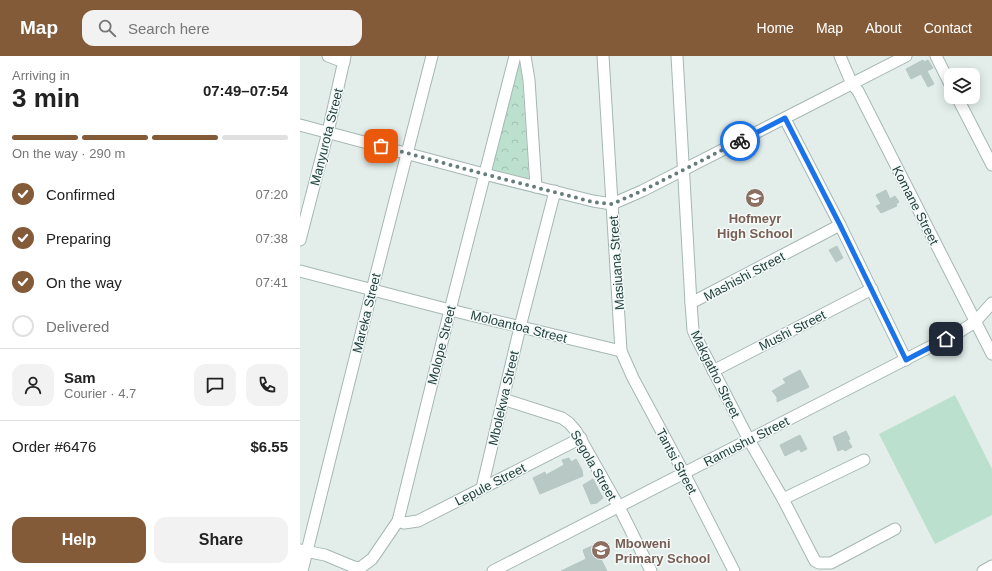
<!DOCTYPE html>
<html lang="en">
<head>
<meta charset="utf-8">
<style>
  body { margin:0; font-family:Helvetica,sans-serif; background:#f2f2f2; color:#222; height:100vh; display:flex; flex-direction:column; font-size:15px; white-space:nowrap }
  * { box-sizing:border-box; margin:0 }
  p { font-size:13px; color:#767676 }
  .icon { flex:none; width:22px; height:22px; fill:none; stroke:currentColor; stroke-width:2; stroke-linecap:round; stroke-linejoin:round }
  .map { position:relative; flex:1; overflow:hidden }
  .details { display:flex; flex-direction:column; background:#fff; width:300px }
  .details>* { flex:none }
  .controls { position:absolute; left:644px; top:12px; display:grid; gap:8px }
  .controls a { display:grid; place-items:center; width:36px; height:36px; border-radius:8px; background:#fff; box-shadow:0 2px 10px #0003; font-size:20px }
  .pin { position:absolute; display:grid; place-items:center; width:34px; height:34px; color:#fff; margin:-17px; border-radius:8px; box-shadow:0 2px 6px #0006 }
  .courier { position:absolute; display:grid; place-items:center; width:40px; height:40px; margin:-20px; border:3px solid #1a73e8; border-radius:50%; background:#fff; color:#222; box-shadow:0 1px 5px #0007 }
  .summary em { font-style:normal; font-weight:700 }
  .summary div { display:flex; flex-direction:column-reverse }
  .summary { display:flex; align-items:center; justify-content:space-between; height:68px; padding:0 12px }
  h1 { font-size:26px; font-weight:700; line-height:30px }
  .bar { display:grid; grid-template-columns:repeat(4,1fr); gap:6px 4px; align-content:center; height:48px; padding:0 12px }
  .bar i { height:5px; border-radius:3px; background:#e0e0e0 }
  .bar .current { background:#835b39 }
  .bar p { grid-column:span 4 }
  .line { display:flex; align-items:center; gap:10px; padding:0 12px; border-top:1px solid #e0e0e0 }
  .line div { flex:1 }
  .round { display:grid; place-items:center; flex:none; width:42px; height:42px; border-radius:12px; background:#f2f2f2 }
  ol { padding:0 12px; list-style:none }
  li { display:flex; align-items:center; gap:12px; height:44px }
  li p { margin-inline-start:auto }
  li .icon { padding:4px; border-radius:50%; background:#835b39; color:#fff; stroke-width:4 }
  li:last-child { color:#767676 }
  li i { width:22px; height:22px; border:2px solid #e0e0e0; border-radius:50% }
  .cta { display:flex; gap:8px; margin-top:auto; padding:8px 12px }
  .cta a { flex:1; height:46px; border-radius:12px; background:#835b39; color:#fff; font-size:16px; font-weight:700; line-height:46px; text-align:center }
  .cta a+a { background:#f2f2f2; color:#222 }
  header { display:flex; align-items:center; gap:24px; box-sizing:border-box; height:56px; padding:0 20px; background:#835b39; color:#fff }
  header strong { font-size:19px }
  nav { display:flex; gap:22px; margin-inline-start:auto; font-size:14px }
  .search { width:280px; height:36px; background:#f2f2f2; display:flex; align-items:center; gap:10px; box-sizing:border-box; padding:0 14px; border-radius:12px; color:#767676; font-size:15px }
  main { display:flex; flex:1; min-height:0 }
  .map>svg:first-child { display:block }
  .green { fill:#bbe0cd }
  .park { fill:url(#park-crowns) }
  .building { fill:#b8c9c5; stroke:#b5c8c4 }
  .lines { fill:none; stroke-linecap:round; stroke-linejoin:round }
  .minor-casing { stroke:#a5b7b4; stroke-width:13 }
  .minor { stroke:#fff; stroke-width:11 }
  .done { stroke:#657e7b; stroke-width:4; stroke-dasharray:0 7.2 }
  .route { stroke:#1a73e8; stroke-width:5 }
  .labels { text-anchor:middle; stroke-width:3; stroke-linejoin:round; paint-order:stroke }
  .street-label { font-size:13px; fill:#21413f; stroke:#f4faf8 }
  .education-label { font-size:13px; font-weight:bold; fill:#785e54; stroke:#f4faf8 }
</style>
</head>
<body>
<header>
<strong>Map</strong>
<div class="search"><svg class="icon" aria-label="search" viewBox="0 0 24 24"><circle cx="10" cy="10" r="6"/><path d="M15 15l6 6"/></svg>Search here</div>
<nav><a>Home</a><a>Map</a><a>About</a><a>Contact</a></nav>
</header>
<main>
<section class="details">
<div class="summary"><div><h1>3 min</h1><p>Arriving in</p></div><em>07:49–07:54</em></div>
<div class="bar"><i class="current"></i><i class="current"></i><i class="current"></i><i></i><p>On the way · 290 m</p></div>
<ol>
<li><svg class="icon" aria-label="check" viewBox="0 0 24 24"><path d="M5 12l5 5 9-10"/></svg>Confirmed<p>07:20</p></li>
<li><svg class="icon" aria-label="check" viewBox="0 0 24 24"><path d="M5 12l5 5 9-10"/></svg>Preparing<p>07:38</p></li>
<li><svg class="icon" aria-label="check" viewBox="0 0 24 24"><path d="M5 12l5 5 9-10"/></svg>On the way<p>07:41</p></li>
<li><i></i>Delivered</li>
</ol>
<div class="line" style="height:72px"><a class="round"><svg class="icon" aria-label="person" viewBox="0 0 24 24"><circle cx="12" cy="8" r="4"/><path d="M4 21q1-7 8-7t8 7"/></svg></a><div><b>Sam</b><p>Courier · 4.7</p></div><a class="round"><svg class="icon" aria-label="chat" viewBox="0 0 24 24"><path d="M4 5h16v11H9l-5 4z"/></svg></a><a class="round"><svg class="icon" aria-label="phone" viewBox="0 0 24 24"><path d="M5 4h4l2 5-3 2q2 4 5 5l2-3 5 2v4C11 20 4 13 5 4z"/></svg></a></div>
<div class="line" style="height:52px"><div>Order #6476</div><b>$6.55</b></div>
<div class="cta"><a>Help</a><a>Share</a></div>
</section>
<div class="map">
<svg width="692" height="515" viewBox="0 0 692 515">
  <defs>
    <pattern id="park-crowns" width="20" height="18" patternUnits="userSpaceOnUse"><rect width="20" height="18" fill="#bbe0cd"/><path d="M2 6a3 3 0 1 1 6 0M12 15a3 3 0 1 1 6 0" fill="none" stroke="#a0c1b1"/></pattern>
  </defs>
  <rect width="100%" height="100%" fill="#e3eeeb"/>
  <!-- green -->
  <path class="green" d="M655,339L692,413V459L635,488L579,378Z"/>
  <!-- park -->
  <path class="park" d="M218,3H221L229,124L190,114Z"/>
  <!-- building -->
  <g class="building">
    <path d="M623,4L624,6L628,4L633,12L627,15L634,28L628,31L621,18L611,23L606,13Z"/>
    <path d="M586,134L590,143L595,140L599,146L596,148L597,150L581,157L576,150L581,148L576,139Z"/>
    <path d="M537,190L543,202L536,206L529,194Z"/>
    <path d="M500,314L509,331L477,346V341L472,335L486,327L483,323Z"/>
    <path d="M546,375L550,383L548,384L552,391L545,395L543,393L538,395L533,381Z"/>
    <path d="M500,379L507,393L501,396L499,393L485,400L480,389Z"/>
    <path d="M269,402L271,406L276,403L282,414L283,420L240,438L233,422L245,416L246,419L264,409L262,404Z"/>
    <path d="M293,423L303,442L297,447L291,448L283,429Z"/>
    <path d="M294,489L307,515H261L286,503L283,494Z"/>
  </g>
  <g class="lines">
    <!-- minor casing -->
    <g class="minor-casing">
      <g id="minor">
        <path d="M28,0L44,6"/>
        <path d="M225,0L229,24L236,131"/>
        <path d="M303,0L321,295L333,322L384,417L434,515"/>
        <path d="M377,0L391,247L393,274L396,281L449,384L483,443L515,505L519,507H531L595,473"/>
        <path d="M540,0L552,28L558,35L692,298"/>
        <path d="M636,0L651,30"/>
        <path d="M657,41L692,109"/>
        <path d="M485,63L540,169L606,304"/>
        <path d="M0,69L184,118L293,145L312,148L342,135L606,0"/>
        <path d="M0,184L28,76L45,0"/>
        <path d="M0,215L150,254L321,295"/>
        <path d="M391,247L540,169"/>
        <path d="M413,315L572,233"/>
        <path d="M203,343L262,362L269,367L276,375L319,451L351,515"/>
        <path d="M182,432L220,271L255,135"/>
        <path d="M483,443L564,404"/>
        <path d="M98,465L104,467L118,465L281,382"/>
        <path d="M0,494L25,499L54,511L60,512L72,503L98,465L150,254L215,0"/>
        <path d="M2,515L72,234L132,0"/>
        <path d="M193,515L659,276L675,266L692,247"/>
        <path d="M683,515L692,510"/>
      </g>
    </g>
    <!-- minor -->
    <use href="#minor" class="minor"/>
  </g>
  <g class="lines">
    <!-- done -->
    <path class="done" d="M81,90L184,118L293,146L312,148L342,135L440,85"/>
    <!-- route -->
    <path class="route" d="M440,85L485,62L540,169L606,304L646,283"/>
  </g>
  <!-- icons -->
  <defs>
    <g id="school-disc" transform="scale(1)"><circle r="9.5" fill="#8d6e63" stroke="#f4faf8"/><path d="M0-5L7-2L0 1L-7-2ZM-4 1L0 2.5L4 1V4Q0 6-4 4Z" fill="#fff"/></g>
  </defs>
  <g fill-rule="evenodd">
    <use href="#school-disc" x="455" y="142"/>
    <use href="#school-disc" x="301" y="494"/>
  </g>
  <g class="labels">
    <!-- street labels -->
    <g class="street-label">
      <text transform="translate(26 81) rotate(-76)" y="5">Manyurota Street</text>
      <text transform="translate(616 149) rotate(63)" y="5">Komane Street</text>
      <text transform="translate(316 207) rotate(-94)" y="5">Masiuana Street</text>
      <text transform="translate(444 220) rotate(-28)" y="5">Mashishi Street</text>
      <text transform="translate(66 257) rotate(-76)" y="5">Mareka Street</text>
      <text transform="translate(219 270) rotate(14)" y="5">Moloantoa Street</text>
      <text transform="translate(492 274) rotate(-27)" y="5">Mushi Street</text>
      <text transform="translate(141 289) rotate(-76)" y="5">Molope Street</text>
      <text transform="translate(416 318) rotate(64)" y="5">Makgatho Street</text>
      <text transform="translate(203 342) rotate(-77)" y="5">Mbolekwa Street</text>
      <text transform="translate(446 385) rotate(-27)" y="5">Ramushu Street</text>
      <text transform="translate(377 405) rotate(62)" y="5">Tantsi Street</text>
      <text transform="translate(294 409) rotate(60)" y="5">Segola Street</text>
      <text transform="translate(190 428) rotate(-27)" y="5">Lepule Street</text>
    </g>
    <!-- education labels -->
    <g class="education-label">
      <text x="455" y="167">Hofmeyr<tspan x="455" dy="15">High School</tspan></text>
      <text x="315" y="492" text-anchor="start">Mboweni<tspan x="315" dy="15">Primary School</tspan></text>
    </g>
  </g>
</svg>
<div class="controls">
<a><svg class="icon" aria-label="layers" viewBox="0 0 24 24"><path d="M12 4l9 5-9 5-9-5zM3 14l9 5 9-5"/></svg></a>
</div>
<div class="pin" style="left:81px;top:90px;background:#ea580c"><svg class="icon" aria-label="bag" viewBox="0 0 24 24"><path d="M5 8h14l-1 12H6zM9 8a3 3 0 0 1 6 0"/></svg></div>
<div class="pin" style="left:646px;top:283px;background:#1f2937"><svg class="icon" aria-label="home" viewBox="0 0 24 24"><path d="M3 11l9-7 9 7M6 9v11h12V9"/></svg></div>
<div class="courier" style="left:440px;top:85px"><svg class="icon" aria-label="bike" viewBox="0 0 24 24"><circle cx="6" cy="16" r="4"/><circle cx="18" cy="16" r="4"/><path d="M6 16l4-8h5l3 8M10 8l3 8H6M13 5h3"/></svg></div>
</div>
</main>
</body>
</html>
